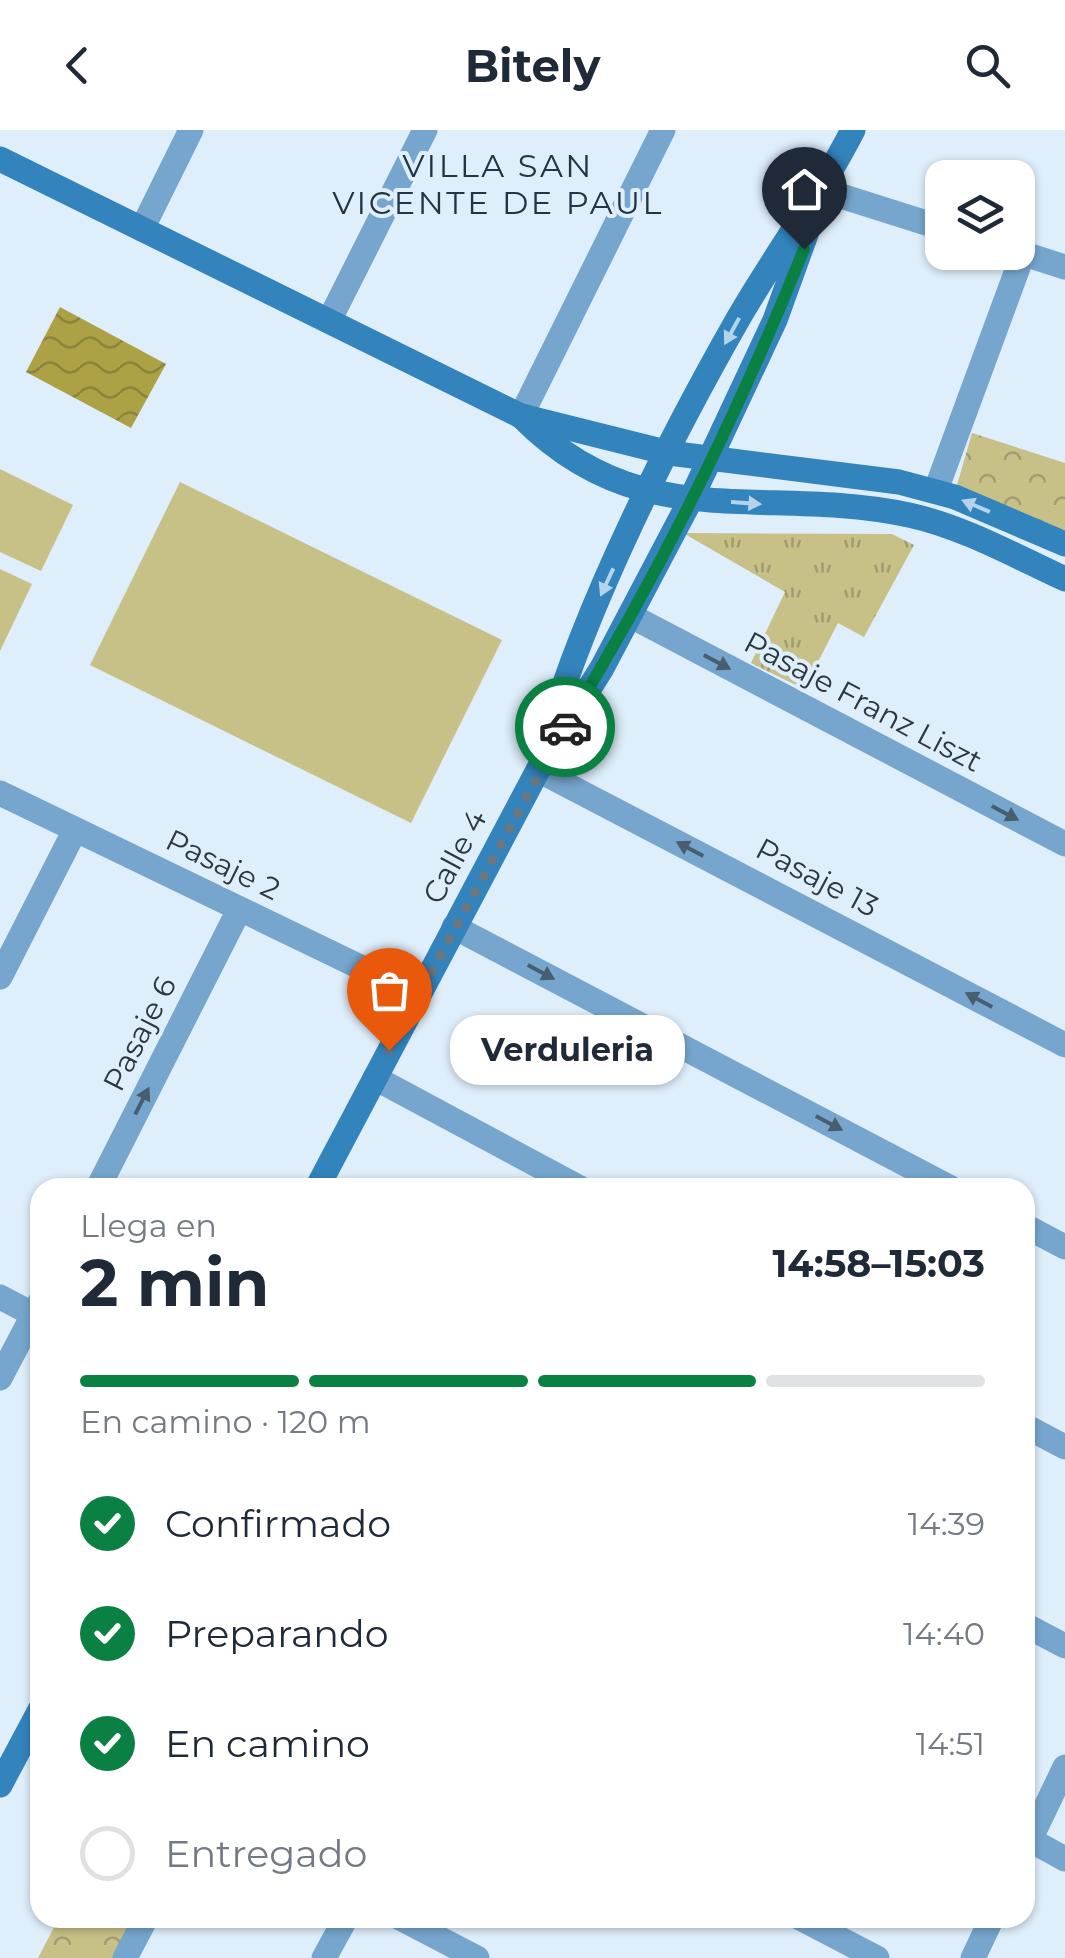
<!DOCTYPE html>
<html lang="es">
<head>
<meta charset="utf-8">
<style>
  body { margin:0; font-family:Montserrat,sans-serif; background:#f2f2f3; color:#1f2937; height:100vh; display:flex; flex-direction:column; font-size:38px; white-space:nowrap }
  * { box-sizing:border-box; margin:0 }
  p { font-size:32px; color:#747a83 }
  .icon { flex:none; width:55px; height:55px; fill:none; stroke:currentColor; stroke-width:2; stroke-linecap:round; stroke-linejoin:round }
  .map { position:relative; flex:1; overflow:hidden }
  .panel { position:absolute; left:30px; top:1048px; width:1005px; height:750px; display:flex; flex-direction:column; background:#fff; border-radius:30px; box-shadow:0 2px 8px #0004 }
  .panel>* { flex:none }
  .buttons { position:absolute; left:925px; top:30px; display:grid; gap:20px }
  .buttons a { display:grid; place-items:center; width:110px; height:110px; border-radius:20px; background:#fff; box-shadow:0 2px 8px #0004; font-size:50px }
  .pin { position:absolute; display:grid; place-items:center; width:85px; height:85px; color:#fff; margin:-102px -42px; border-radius:50% 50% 50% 0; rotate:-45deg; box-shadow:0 0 10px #0007 }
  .pin .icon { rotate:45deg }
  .courier { position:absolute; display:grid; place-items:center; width:100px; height:100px; margin:-50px; border:8px solid #0b8043; border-radius:50%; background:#fff; color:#222; box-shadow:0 2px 12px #0007 }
  .bubble { position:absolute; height:70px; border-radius:30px; background:#fff; box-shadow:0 2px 8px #0004; font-size:32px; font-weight:700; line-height:70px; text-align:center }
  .summary em { font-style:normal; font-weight:700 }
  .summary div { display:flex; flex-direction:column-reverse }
  .summary { display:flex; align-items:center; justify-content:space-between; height:170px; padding:0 50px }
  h1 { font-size:65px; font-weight:700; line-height:75px }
  .bar { display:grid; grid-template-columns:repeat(4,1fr); gap:15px 10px; align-content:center; height:120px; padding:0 50px }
  .bar i { height:12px; border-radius:8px; background:#e0e1e3 }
  .bar .selected { background:#0b8043 }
  .bar p { grid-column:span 4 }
  ol { padding:0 50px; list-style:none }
  li { display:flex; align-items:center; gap:30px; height:110px }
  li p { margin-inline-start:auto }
  li .icon { padding:10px; border-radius:50%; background:#0b8043; color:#fff; stroke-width:4 }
  li:last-child { color:#747a83 }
  li i { width:55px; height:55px; border:5px solid #e0e1e3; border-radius:50% }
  header { display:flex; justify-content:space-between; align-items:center; height:130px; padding:0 50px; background:#fff; font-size:45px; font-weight:700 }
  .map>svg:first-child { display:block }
  .grass { fill:url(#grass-tufts) }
  .park { fill:url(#park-crowns) }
  .pitch { fill:#c7c087 }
  .water { fill:url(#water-waves) }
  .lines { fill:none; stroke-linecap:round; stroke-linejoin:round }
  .street { stroke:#76a6ce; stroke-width:25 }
  .secondary { stroke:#3383bd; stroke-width:25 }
  .oneway { fill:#b4d3ec }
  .oneway2 { fill:#475e71 }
  .done { stroke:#6b7781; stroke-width:10; stroke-dasharray:0 18 }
  .route { stroke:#0b8043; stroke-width:12 }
  .labels { text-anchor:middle; stroke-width:8; stroke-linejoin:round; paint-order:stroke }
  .street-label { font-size:30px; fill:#2d373f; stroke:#dfeefb }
  .neighbourhood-label { font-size:32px; letter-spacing:2.5px; fill:#213546; stroke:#dfeefb }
</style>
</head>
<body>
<header><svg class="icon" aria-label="back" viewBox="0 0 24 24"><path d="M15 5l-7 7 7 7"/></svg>Bitely<svg class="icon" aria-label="search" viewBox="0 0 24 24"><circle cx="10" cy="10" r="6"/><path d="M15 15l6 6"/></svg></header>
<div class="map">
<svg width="1065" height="1828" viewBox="0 0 1065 1828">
  <defs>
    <pattern id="grass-tufts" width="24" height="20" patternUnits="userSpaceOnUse" patternTransform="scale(2.5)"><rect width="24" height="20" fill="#c7c087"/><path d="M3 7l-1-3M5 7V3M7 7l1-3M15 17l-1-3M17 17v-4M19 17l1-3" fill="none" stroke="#a29d70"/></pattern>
    <pattern id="park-crowns" width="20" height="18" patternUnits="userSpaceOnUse" patternTransform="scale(2.5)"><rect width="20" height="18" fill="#c7c087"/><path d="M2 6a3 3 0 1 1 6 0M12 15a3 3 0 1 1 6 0" fill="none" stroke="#a29d70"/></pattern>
    <pattern id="water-waves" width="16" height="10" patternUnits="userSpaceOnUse" patternTransform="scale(2.5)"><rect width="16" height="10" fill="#ada146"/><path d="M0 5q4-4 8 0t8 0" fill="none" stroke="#8d843c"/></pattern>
  </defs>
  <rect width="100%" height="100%" fill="#dfeefb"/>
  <!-- grass -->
  <path class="grass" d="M683,403L892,404L914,415L864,507L838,493L804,559L751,533L785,462Z"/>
  <!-- park -->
  <g class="park">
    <path d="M972,303L1065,333V403L957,355Z"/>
    <path d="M59,1788H138L117,1828H38Z"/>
  </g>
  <!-- pitch -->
  <g class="pitch">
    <path d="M0,339L73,375L41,441L0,422Z"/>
    <path d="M180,352L502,510L411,693L90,535Z"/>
    <path d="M0,439L32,454L0,521Z"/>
  </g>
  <!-- water -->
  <path class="water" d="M60,177L166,234L131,298L26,242Z"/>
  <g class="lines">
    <!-- street -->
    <g class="street">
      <path d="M822,60L942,98"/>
      <path d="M142,99L191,0"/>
      <path d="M1018,122L1065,137"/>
      <path d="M329,191L425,0"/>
      <path d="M521,286L663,0"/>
      <path d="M936,360L1023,124"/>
      <path d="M631,486L1065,714"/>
      <path d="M538,640L1065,915"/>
      <path d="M0,663L418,865"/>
      <path d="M454,797L951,1058"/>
      <path d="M0,847L75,700"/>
      <path d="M375,948L580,1058"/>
      <path d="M98,1058L239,780"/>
      <path d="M1025,1096L1065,1117"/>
      <path d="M0,1167L40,1188"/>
      <path d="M0,1248L40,1172"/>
      <path d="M1025,1296L1065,1317"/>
      <path d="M1025,1495L1065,1516"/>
      <path d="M1025,1707L1065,1729"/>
      <path d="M1025,1720L1065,1637"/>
      <path d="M400,1788L477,1828"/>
      <path d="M800,1788L877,1828"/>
      <path d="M125,1828L146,1788"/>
      <path d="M324,1828L346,1788"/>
      <path d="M973,1828L992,1788"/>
    </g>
    <!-- secondary -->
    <g class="secondary">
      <path d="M0,29L521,286L669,323L899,352L955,367L1065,414"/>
      <path d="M521,286C641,408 763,354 909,385C964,397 1015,426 1065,449"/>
      <path d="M548,605C588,470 668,312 738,189C775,125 819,66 853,0"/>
      <path d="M317,1058L538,640L602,538L691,369L775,190L822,60"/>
      <path d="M0,1655L40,1580"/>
    </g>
  </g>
  <!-- one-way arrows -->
  <defs><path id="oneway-solid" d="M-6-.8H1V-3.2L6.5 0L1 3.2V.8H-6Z" transform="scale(2.5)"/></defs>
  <g class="oneway">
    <use href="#oneway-solid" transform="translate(732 201) rotate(119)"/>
    <use href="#oneway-solid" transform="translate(746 373) rotate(4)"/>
    <use href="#oneway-solid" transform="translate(976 376) rotate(-157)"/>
    <use href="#oneway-solid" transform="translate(607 452) rotate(115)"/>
  </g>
  <g class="oneway2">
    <use href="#oneway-solid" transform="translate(717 532) rotate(28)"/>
    <use href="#oneway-solid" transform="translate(1005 683) rotate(28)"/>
    <use href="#oneway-solid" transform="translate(690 719) rotate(-152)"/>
    <use href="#oneway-solid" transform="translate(541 842) rotate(28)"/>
    <use href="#oneway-solid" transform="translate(979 870) rotate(-152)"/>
    <use href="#oneway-solid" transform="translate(142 971) rotate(-63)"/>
    <use href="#oneway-solid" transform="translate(829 993) rotate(28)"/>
  </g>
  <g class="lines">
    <!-- done -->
    <path class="done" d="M389,920L565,597"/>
    <!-- route -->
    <path class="route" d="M565,597C659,446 738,284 804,119"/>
  </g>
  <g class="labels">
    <!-- street labels -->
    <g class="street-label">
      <text transform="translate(863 572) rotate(28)" y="10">Pasaje Franz Liszt</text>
      <text transform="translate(455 727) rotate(-62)" y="10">Calle 4</text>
      <text transform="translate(223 735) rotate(26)" y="10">Pasaje 2</text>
      <text transform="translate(817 748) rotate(28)" y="10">Pasaje 13</text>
      <text transform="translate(140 904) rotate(-63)" y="10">Pasaje 6</text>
    </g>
    <!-- neighbourhood labels -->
    <g class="neighbourhood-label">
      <text x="498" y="47">VILLA SAN<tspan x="498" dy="37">VICENTE DE PAUL</tspan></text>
    </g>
  </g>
</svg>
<div class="buttons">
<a><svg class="icon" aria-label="layers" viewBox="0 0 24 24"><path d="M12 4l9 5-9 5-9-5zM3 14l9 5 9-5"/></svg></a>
</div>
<div class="pin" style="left:389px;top:920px;background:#ea580c"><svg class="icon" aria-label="bag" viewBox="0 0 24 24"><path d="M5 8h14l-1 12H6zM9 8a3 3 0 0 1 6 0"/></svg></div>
<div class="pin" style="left:804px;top:119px;background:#1f2937"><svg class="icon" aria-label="home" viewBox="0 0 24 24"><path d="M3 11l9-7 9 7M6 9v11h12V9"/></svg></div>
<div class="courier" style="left:565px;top:597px"><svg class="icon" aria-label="car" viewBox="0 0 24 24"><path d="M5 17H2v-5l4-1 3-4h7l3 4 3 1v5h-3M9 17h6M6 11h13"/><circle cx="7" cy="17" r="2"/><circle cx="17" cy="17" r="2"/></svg></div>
<div class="bubble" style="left:450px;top:885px;width:235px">Verduleria</div>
<section class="panel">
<div class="summary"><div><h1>2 min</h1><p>Llega en</p></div><em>14:58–15:03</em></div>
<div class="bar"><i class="selected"></i><i class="selected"></i><i class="selected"></i><i></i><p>En camino · 120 m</p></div>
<ol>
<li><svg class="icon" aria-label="check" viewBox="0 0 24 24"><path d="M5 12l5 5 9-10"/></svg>Confirmado<p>14:39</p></li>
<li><svg class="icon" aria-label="check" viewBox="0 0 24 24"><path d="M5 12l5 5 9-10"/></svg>Preparando<p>14:40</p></li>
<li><svg class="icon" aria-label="check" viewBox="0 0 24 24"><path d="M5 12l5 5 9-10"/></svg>En camino<p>14:51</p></li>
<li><i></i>Entregado</li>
</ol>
</section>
</div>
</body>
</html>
